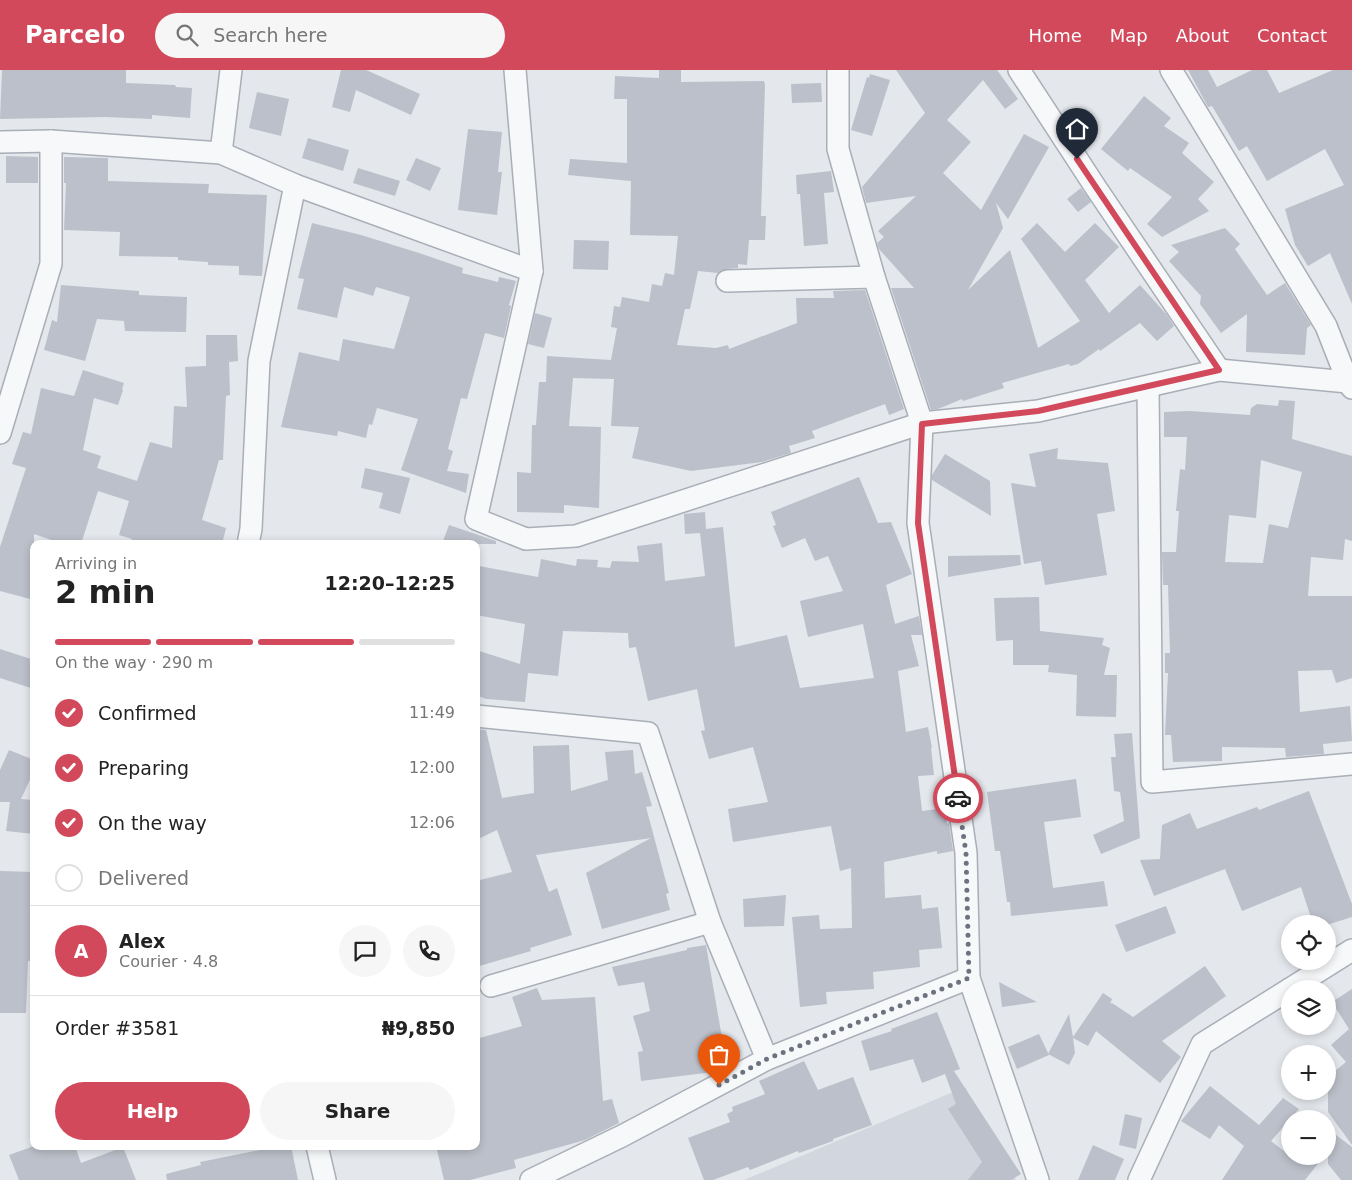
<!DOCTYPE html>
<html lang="en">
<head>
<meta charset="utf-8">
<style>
  body { margin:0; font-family:"DejaVu Sans",sans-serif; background:#f6f6f6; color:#222; height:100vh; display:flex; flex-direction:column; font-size:19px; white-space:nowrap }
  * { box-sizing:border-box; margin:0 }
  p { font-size:16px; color:#767676 }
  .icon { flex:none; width:28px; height:28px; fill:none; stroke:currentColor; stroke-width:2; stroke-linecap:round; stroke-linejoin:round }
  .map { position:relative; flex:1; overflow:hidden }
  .details { position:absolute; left:30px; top:470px; width:450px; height:610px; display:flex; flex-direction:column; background:#fff; border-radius:10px; box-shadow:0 2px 8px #0003 }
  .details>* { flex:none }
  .tools { position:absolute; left:1281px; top:845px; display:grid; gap:10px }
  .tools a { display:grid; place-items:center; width:55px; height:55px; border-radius:50%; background:#fff; box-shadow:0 2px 8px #0003; font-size:25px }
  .pin { position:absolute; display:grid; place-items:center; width:42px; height:42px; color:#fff; margin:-51px -21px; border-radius:50% 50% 50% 0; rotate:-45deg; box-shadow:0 0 5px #0007 }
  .pin .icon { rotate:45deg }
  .courier { position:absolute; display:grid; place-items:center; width:50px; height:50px; margin:-25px; border:4px solid #d1495b; border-radius:50%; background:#fff; color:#222; box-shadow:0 1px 6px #0007 }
  .summary em { font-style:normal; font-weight:800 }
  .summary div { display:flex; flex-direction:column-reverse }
  .summary { display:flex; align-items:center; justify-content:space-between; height:85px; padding:0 25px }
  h1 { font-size:32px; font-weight:800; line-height:38px }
  .bar { display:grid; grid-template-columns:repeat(4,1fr); gap:8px 5px; align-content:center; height:60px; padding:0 25px }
  .bar i { height:6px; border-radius:4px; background:#e0e0e0 }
  .bar .on { background:#d1495b }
  .bar p { grid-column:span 4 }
  .line { display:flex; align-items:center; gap:12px; padding:0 25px; border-top:1px solid #e0e0e0 }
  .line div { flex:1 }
  .round { display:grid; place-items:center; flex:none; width:52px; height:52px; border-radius:26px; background:#f6f6f6 }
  ol { padding:0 25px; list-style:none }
  li { display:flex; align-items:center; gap:15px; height:55px }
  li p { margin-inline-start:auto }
  li .icon { padding:5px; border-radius:50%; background:#d1495b; color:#fff; stroke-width:4 }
  li:last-child { color:#767676 }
  li i { width:28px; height:28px; border:2px solid #e0e0e0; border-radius:50% }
  .button { display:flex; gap:10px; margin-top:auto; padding:10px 25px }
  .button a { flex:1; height:58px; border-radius:30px; background:#d1495b; color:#fff; font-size:20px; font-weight:800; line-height:58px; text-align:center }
  .button a+a { background:#f6f6f6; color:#222 }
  header { display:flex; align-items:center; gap:30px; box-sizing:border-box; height:70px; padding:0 25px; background:#d1495b; color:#fff }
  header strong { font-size:24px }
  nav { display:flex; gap:28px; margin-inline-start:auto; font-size:18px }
  .search { width:350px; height:45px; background:#f6f6f6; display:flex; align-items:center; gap:12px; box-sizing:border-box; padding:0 18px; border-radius:28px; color:#767676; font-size:19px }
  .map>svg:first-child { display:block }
  .built { fill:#d2d6de }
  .building { fill:#bbc0ca; fill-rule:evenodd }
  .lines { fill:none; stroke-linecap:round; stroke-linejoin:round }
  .minor-casing { stroke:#a9aeb7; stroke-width:24 }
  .minor { stroke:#f7f8fa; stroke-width:21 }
  .done { stroke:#6c737f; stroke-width:5; stroke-dasharray:0 9 }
  .route { stroke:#d1495b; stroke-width:6 }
</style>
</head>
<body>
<header>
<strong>Parcelo</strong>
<div class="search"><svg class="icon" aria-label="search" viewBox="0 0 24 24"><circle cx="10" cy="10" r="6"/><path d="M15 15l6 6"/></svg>Search here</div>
<nav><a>Home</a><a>Map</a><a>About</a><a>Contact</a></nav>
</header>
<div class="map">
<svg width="1352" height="1110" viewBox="0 0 1352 1110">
  <rect width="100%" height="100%" fill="#e4e7ec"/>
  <!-- built -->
  <path class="built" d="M965,1017L1016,1110H744Z"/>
  <!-- building -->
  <g class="building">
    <path d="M2,0H126V13L175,15L176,17L192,18L190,48L152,45V49L106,47L0,49Z"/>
    <path d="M341,0H366L420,24L411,45L356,20L350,42L332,37Z"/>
    <path d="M659,0H681V12L764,11L765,15L761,146H766L765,170H749L747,195L738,194V198L726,199L718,203L698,201L690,239H685L677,275L716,278L728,275L729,279L797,253L796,228H834L833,221L865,220L904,339L889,345L885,334L812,361L815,368L789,376L791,383L762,392L691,401L632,388L639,357L611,356L614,309L573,308L569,356L601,357L599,438L564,435V443L517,442V402L531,403L532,355H536L539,312H546L547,286L611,290L617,258L611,257L614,236L620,237L622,227L649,232L652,214L662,216L665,203L674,205L678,166L630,165L631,111L568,105L570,89L627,93V29H614L615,6L659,8Z"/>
    <path d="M896,0H997L1018,29L1005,39L983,10L947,50L971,72L943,103L981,140L1024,64L1049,77L1008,149L996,133L1003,158L968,220L1010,180L1038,278L1080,251L1021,169L1037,153L1065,182L1095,153L1119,177L1085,210L1109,243L1140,215L1167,245L1174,256L1157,271L1140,253L1100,281L1099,279L1078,294L1070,296L1069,294L1002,313L1004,318L963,331L962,329L938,339L931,340L891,218H914L879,179L877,173L884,167L878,161L916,126L866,133L862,117L925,43Z"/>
    <path d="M1188,0H1208L1217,17L1252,0H1267L1279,23L1333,0H1352V234L1330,183L1308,196L1295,175L1285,139L1344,115L1325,79L1267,111L1247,76L1239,81L1212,36L1208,37Z"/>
    <path d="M870,4L890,10L872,66L851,60L867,7L869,8Z"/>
    <path d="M821,13L822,32L792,33L791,14Z"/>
    <path d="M257,22L289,29L281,66L249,58Z"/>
    <path d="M1144,26L1171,48L1164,56L1189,73L1182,83L1214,112L1198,129L1209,141L1162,167L1147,154L1172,127L1130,98L1128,101L1101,79Z"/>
    <path d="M468,59L502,62L498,102H502L497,145L458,140Z"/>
    <path d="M308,68L349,80L343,101L302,88Z"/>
    <path d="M6,86L38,87V113H6Z"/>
    <path d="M64,87L108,88V111L209,114L208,123L267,125L262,206L239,205V196L208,195V192L178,190V187L119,186L120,162L64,160L66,113H64Z"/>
    <path d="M416,88L441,98L430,121L406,110Z"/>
    <path d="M358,98L400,111L395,126L353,113Z"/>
    <path d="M831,101L834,122L824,123L828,174L804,176L800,124H797L796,105Z"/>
    <path d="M1081,118L1091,132L1078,142L1067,129Z"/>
    <path d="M312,153L361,165L419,183L463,198L462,203L498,212L499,207L516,211L509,235L511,236L504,268L485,263L467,329L461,328L448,379L453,381L447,401L469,404L466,423L401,400L418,349L377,338L372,355L369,354L366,368L338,361L337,366L281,357L299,282L339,291L343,269L394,279L410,227L376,217L373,226L344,217L337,248L297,239L304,209L298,208Z"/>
    <path d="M1225,158L1240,174L1235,179L1267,225L1285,213L1311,255L1307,258L1305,285L1246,282L1247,244L1221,263L1200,234L1201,226L1169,191L1179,182L1171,175Z"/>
    <path d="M574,170L609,171L608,200L573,199Z"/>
    <path d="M61,215L139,221V225L187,227L186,262L125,261L124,251L97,249L85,291L44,280L52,250L57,252Z"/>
    <path d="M535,243L552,248L544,278L528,274Z"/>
    <path d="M206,265H237L238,291L229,292L230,325L226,326L223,390H219L202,450L226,458L222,474H130L132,469L119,465L129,431L98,421L81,474H63L34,464V530L0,521V477L26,398L12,394L23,362L31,364L41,318L74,326L83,300L124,313L122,319L123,320L118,335L94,328L83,380L101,386L97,398L137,411L150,372L172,378L174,336L187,337L185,297L206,296Z"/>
    <path d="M1279,330L1295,331L1292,369L1352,386V471L1345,469L1343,490L1311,487L1308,526H1352V608L1336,613L1332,600L1298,601L1300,642L1350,636L1352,671L1323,674L1324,684L1286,687L1285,678L1222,677V691L1173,692L1171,665H1165L1168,603H1165V583H1170L1168,515H1163L1162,482H1176L1179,441H1176L1180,399L1185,400L1187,367H1164V342L1189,341L1250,345L1251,338L1257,334L1278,336ZM1261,390L1302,402L1288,458L1269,454L1263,493L1225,492L1229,445L1256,448Z"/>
    <path d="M1058,378L1057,389L1108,393L1115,441L1097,444L1107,505L1045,515L1041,491L1024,494L1011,413L1036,417L1029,384Z"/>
    <path d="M945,384L990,411L991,446L932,410V405Z"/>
    <path d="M365,398L410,408L400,444L379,438L383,423L361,418Z"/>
    <path d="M859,407L878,453L891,452L912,504L886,515L895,554L919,546L922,565H911L919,596L898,601L906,662L928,657L932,678H931L934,705L918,706L922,741L945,738L947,754L949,753L953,781L937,784V781L884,792L885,828L921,825L922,839L938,837L942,878L919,880L920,897L873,902L874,919L826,922L827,934L800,937L792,847L819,845L820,859L852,858L851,798L840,801L831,756L733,772L728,739L768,732L753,677L709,689L701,661L705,660L697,619L648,631L636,577L629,578L628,563L563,561L558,606L528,603L525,632L486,629L476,625V580L520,594L525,554L476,545V511L479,496L538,507L541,489L576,496L577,489L598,490L597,497L610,498L612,491L639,492L637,476L662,473L665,511L705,506L700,463L685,464L684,444L705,442L706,459L723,457L735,577L787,565L800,618L874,608L863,554L808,567L800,531L843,521L828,486L815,491L805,468L782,478L773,456L776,455L771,442Z"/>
    <path d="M449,455L496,471V474H442Z"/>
    <path d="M1020,485L1021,495L948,507V486Z"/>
    <path d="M1039,527L1040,561L1104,568L1102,575L1110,578L1104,605H1117L1116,647L1076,646L1077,605L1048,602L1049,595H1013V570L996,571L994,528Z"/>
    <path d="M0,579L34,590V619L0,608Z"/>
    <path d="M476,659L486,660L502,728L534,723L533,676L569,675L571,721L608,710L605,682L633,680L635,704L642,702L652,736L646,737L669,823L666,824L670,840L602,859L586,803L651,768L536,785L549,822L557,818L572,865L530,878L531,881L476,897V811L512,802L497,760L476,770Z"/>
    <path d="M1132,663L1140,768L1101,784L1093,765L1124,751L1120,722L1114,721L1111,687H1116L1114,664Z"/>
    <path d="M9,680L34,690V701L21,729L34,730V764L6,761L10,732H0V700Z"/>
    <path d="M1076,709L1081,747L1044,752L1053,818L1104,811L1108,836L1011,846L1010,832H1007L1000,781H995L987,722Z"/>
    <path d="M1309,721L1352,834V847L1330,854H1313L1301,817L1242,841L1225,799L1154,826L1140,790L1160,789L1162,755L1190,743L1197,759L1257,737L1259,740Z"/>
    <path d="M0,801L34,802V891H28L26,943H0Z"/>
    <path d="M786,825L784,856L744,857L743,829Z"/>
    <path d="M1166,836L1176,863L1126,882L1115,855Z"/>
    <path d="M706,875L722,968L709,970L713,1002L641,1011L638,982L643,981L633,946L650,941L644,912L618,916L612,897L687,880V878Z"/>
    <path d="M1205,896L1226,926L1162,971L1181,987L1160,1013L1096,961L1088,976L1073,968L1075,983L1069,995L1048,984L1069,944L1073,967L1103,923L1112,929L1110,934L1112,933L1133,947Z"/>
    <path d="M999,912L1037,932L1002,937Z"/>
    <path d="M537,918L542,930L595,927L603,1031L612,1029L619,1053L585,1070L514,1090L516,1098L470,1110H444L436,1076H476V969L522,956L512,927Z"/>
    <path d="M1352,919V1075L1328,1042V1007L1346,992L1331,975L1349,959L1332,932Z"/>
    <path d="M937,942L960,999L954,1001L1021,1104L1011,1110H968L982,1092L948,1039L956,1034L945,1004L922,1013L913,989L870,1001L861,971L892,961L891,959Z"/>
    <path d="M1039,964L1049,985L1017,999L1008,977Z"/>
    <path d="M804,991L818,1020L853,1007L872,1055L833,1069V1071L799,1083L798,1081L750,1100L748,1097L713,1110H704L688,1068L730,1052L727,1044L733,1041L732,1037L765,1024L759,1011Z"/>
    <path d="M1210,1016L1259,1055L1283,1028L1299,1039L1271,1071L1290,1086H1324L1305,1110H1222L1244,1076L1219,1055L1210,1069L1181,1051Z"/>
    <path d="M1125,1044L1142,1048L1136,1079L1119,1075Z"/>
    <path d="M1328,1059L1352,1077V1110H1341L1328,1094Z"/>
    <path d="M1093,1075L1124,1089L1115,1110H1078Z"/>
    <path d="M34,1076H75L81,1093L123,1077L136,1110H19L9,1085Z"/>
    <path d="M280,1076H291L298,1110H167L166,1104L201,1095L200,1092Z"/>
  </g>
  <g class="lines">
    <!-- minor casing -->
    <g class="minor-casing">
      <g id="minor">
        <path d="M515,0L532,201L476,449L526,469L576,466L922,353L1038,341L1219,300L1348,312"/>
        <path d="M838,0V79L874,207L922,353L918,453L966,783L969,908L1038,1110"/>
        <path d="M1019,0L1096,118L1219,300"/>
        <path d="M1171,0L1326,256L1348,312L1352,318"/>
        <path d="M0,72L51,71L221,83L295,115L532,201"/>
        <path d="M221,83L231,0"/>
        <path d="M727,211L874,207"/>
        <path d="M1148,317L1152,712L1352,694"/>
        <path d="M0,363L51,194V71"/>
        <path d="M248,474L251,459L259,291L295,115"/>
        <path d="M476,646L648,663L710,852L767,989"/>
        <path d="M491,916L710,852"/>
        <path d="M1290,919L1352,880"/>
        <path d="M317,1076L325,1110"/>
        <path d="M531,1110L622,1066L767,989L969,908"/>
        <path d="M1139,1110L1202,974L1290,919"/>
      </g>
    </g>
    <!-- minor -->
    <use href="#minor" class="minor"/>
  </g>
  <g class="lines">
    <!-- done -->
    <path class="done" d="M719,1015L767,989L969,908L966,783L958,728"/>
    <!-- route -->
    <path class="route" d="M958,728L918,453L922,354L1038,341L1219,300L1077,89"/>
  </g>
</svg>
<div class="tools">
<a><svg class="icon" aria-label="locate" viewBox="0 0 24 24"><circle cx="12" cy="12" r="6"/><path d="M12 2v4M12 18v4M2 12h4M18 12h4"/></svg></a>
<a><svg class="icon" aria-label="layers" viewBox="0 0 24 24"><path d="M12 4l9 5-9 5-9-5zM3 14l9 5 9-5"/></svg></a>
<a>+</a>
<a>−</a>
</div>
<div class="pin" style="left:719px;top:1015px;background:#ea580c"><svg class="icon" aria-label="bag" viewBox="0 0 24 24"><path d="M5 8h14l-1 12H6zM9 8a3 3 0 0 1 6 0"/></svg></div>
<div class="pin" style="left:1077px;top:89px;background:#1f2937"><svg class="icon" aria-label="home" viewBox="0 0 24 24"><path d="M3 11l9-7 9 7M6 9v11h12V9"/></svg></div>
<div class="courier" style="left:958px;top:728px"><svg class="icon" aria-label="car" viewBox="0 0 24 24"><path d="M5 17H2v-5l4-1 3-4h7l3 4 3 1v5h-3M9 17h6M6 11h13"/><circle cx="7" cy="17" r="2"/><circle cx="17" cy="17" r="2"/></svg></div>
<section class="details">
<div class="summary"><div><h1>2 min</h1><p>Arriving in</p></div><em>12:20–12:25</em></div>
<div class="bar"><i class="on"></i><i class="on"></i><i class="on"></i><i></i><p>On the way · 290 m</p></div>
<ol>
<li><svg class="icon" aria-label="check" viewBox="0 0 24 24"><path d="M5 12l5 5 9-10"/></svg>Confirmed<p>11:49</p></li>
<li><svg class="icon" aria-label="check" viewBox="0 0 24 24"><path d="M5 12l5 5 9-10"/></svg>Preparing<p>12:00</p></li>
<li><svg class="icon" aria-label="check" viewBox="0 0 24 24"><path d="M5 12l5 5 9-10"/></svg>On the way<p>12:06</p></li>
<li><i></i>Delivered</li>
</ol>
<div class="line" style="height:90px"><b class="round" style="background:#d1495b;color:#fff">A</b><div><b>Alex</b><p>Courier · 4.8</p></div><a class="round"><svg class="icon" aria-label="chat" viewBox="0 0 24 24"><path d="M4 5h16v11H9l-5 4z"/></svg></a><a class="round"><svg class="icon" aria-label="phone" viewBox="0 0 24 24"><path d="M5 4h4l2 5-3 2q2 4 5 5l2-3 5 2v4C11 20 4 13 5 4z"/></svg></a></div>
<div class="line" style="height:65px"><div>Order #3581</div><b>₦9,850</b></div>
<div class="button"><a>Help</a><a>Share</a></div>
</section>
</div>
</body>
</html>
